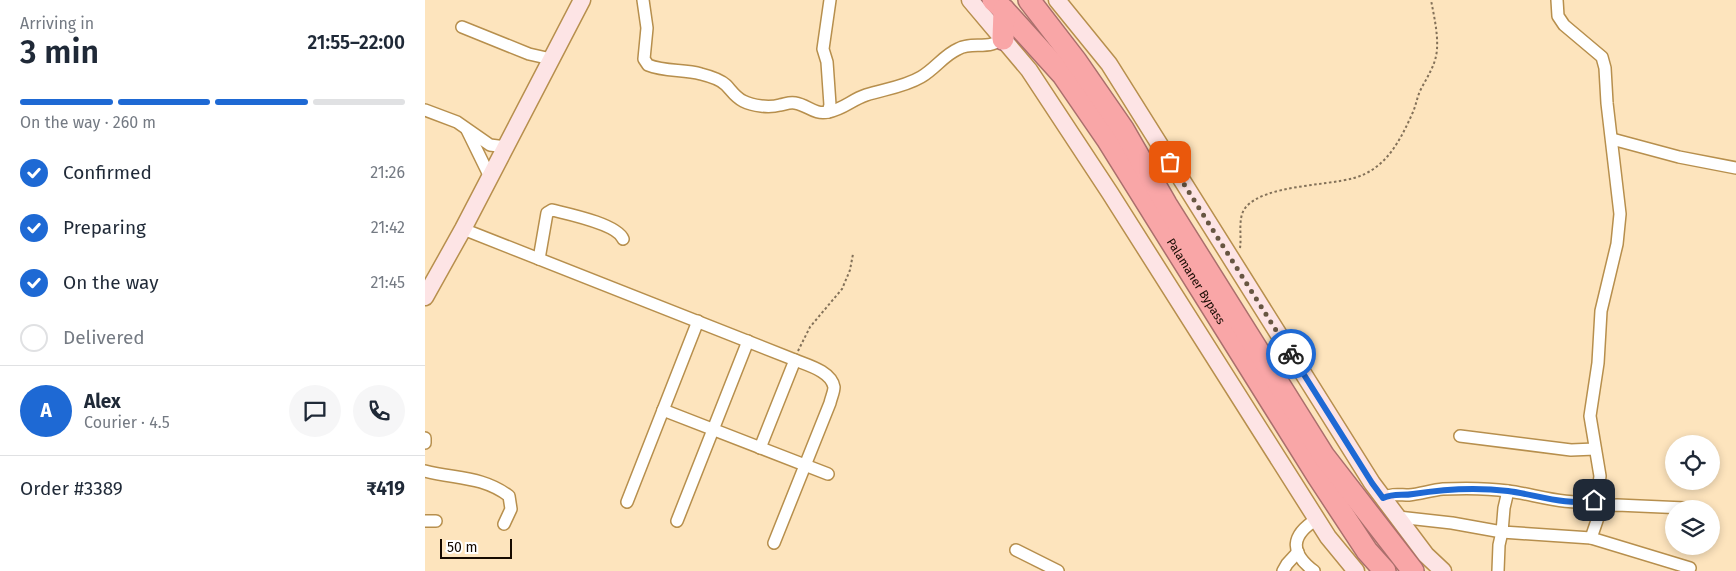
<!DOCTYPE html>
<html lang="en">
<head>
<meta charset="utf-8">
<style>
  body { margin:0; font-family:"Fira Sans",sans-serif; background:#f6f6f7; color:#1f2937; height:100vh; display:flex; flex-direction:column; font-size:19px; white-space:nowrap }
  * { box-sizing:border-box; margin:0 }
  p { font-size:16px; color:#747a83 }
  .icon { flex:none; width:28px; height:28px; fill:none; stroke:currentColor; stroke-width:2; stroke-linecap:round; stroke-linejoin:round }
  .map { position:relative; flex:1; overflow:hidden }
  .drawer { display:flex; flex-direction:column; background:#fff; width:425px }
  .drawer>* { flex:none }
  .fabs { position:absolute; left:1240px; top:435px; display:grid; gap:10px }
  .fabs a { display:grid; place-items:center; width:55px; height:55px; border-radius:50%; background:#fff; box-shadow:0 2px 8px #0003; font-size:25px }
  .scale { position:absolute; left:15px; bottom:12px; width:72px; box-sizing:border-box; padding-left:5px; border:2px solid #160a00; border-top:0; font-size:14px; line-height:18px; white-space:nowrap; color:#160a00; -webkit-text-stroke:4px #fff; paint-order:stroke }
  .pin { position:absolute; display:grid; place-items:center; width:42px; height:42px; color:#fff; margin:-21px; border-radius:10px; box-shadow:0 2px 8px #0006 }
  .courier { position:absolute; display:grid; place-items:center; width:50px; height:50px; margin:-25px; border:4px solid #1e69d4; border-radius:50%; background:#fff; color:#222; box-shadow:0 1px 6px #0007 }
  .head em { font-style:normal; font-weight:600 }
  .head div { display:flex; flex-direction:column-reverse }
  .head { display:flex; align-items:center; justify-content:space-between; height:85px; padding:0 20px }
  h1 { font-size:32px; font-weight:600; line-height:38px }
  .bar { display:grid; grid-template-columns:repeat(4,1fr); gap:8px 5px; align-content:center; height:60px; padding:0 20px }
  .bar i { height:6px; border-radius:4px; background:#e0e1e3 }
  .bar .current { background:#1e69d4 }
  .bar p { grid-column:span 4 }
  .line { display:flex; align-items:center; gap:12px; padding:0 20px; border-top:1px solid #e0e1e3 }
  .line div { flex:1 }
  .round { display:grid; place-items:center; flex:none; width:52px; height:52px; border-radius:26px; background:#f6f6f7 }
  ol { padding:0 20px; list-style:none }
  li { display:flex; align-items:center; gap:15px; height:55px }
  li p { margin-inline-start:auto }
  li .icon { padding:5px; border-radius:50%; background:#1e69d4; color:#fff; stroke-width:4 }
  li:last-child { color:#747a83 }
  li i { width:28px; height:28px; border:2px solid #e0e1e3; border-radius:50% }
  main { display:flex; flex:1; min-height:0 }
  .map>svg:first-child { display:block }
  .lines { fill:none; stroke-linecap:round; stroke-linejoin:round }
  .street-casing { stroke:#b78f4d; stroke-width:14 }
  .secondary-casing { stroke:#b78f4d; stroke-width:19 }
  .highway-casing { stroke:#aa6f6d; stroke-width:24 }
  .path { stroke:#837159; stroke-width:2; stroke-dasharray:2.5 2.5; stroke-linecap:butt }
  .street { stroke:#fff; stroke-width:11 }
  .secondary { stroke:#fde4e5; stroke-width:16 }
  .highway { stroke:#f9a6a7; stroke-width:21 }
  .done { stroke:#675642; stroke-width:5; stroke-dasharray:0 9 }
  .route { stroke:#1e69d4; stroke-width:6 }
  .labels { text-anchor:middle; stroke-width:4; stroke-linejoin:round; paint-order:stroke }
  .street-label { font-size:12px; fill:#160a00; stroke:#fff }
</style>
</head>
<body>
<main>
<section class="drawer">
<div class="head"><div><h1>3 min</h1><p>Arriving in</p></div><em>21:55–22:00</em></div>
<div class="bar"><i class="current"></i><i class="current"></i><i class="current"></i><i></i><p>On the way · 260 m</p></div>
<ol>
<li><svg class="icon" aria-label="check" viewBox="0 0 24 24"><path d="M5 12l5 5 9-10"/></svg>Confirmed<p>21:26</p></li>
<li><svg class="icon" aria-label="check" viewBox="0 0 24 24"><path d="M5 12l5 5 9-10"/></svg>Preparing<p>21:42</p></li>
<li><svg class="icon" aria-label="check" viewBox="0 0 24 24"><path d="M5 12l5 5 9-10"/></svg>On the way<p>21:45</p></li>
<li><i></i>Delivered</li>
</ol>
<div class="line" style="height:90px"><b class="round" style="background:#1e69d4;color:#fff">A</b><div><b>Alex</b><p>Courier · 4.5</p></div><a class="round"><svg class="icon" aria-label="chat" viewBox="0 0 24 24"><path d="M4 5h16v11H9l-5 4z"/></svg></a><a class="round"><svg class="icon" aria-label="phone" viewBox="0 0 24 24"><path d="M5 4h4l2 5-3 2q2 4 5 5l2-3 5 2v4C11 20 4 13 5 4z"/></svg></a></div>
<div class="line" style="height:65px"><div>Order #3389</div><b>₹419</b></div>
</section>
<div class="map">
<svg width="1311" height="571" viewBox="0 0 1311 571">
  <rect width="100%" height="100%" fill="#fde4bd"/>
  <g class="lines">
    <!-- street casing -->
    <g class="street-casing">
      <g id="street">
        <path d="M218,0L222,28L219,59L223,65C240,72 259,69 276,74C284,76 295,79 301,85C306,90 310,97 318,101C328,106 344,108 355,105C361,104 364,102 370,103C383,105 389,115 403,112L405,105L402,62L398,49L405,0"/>
        <path d="M37,27L104,54L126,59"/>
        <path d="M0,110L32,122L65,145L81,147"/>
        <path d="M403,112C419,109 426,100 441,95C460,89 479,87 496,77C510,69 519,55 533,49C543,43 556,47 567,44C571,43 574,40 578,39"/>
        <path d="M42,130L65,177"/>
        <path d="M1187,139L1254,157L1311,168"/>
        <path d="M38,229L370,360C382,365 406,371 409,387C409,392 406,398 405,403L349,543"/>
        <path d="M114,259L122,213L127,210C143,214 192,224 198,239"/>
        <path d="M238,410L403,474"/>
        <path d="M1035,436L1146,450L1170,449"/>
        <path d="M0,438V443"/>
        <path d="M335,448L370,360"/>
        <path d="M0,471C31,479 57,476 84,496L86,509L79,524"/>
        <path d="M1083,491L1079,508L1077,532L1166,538L1265,568"/>
        <path d="M958,498C968,493 974,495 984,495C995,494 1007,490 1018,489C1039,488 1062,488 1083,491C1108,494 1146,507 1169,500L1173,492L1175,476L1165,416L1173,363L1176,311L1192,244L1195,214L1182,103L1180,68L1177,57L1139,25L1133,16L1132,0"/>
        <path d="M202,502L273,321"/>
        <path d="M1177,506L1192,505L1260,508"/>
        <path d="M973,517L1027,523L1077,532L1074,545L1073,571"/>
        <path d="M0,521H11"/>
        <path d="M252,521L323,341"/>
        <path d="M1166,538L1177,506L1171,505"/>
        <path d="M591,550L633,571"/>
        <path d="M858,571L862,564L873,552"/>
        <path d="M889,571C864,552 866,535 892,519"/>
      </g>
    </g>
    <!-- secondary casing -->
    <g class="secondary-casing">
      <g id="secondary">
        <path d="M545,0L604,70L685,193L903,537L931,571"/>
        <path d="M632,0L684,64L947,483L1001,555L1018,571"/>
        <path d="M0,297L38,229L157,0"/>
      </g>
    </g>
    <!-- highway casing -->
    <g class="highway-casing">
      <g id="highway">
        <path id="s1" d="M568,0L579,10L638,75L682,139L892,475L942,551L960,571"/>
        <path d="M604,0L651,61L698,129L741,204L899,456L988,571"/>
        <path d="M578,39L579,10"/>
      </g>
    </g>
    <!-- path -->
    <g class="path">
      <path d="M815,248C817,236 812,217 821,207C840,185 900,186 929,178C961,169 975,141 988,112C991,105 992,98 995,91C1002,77 1011,65 1012,49C1013,33 1009,16 1006,0"/>
      <path d="M373,351L385,327L417,289L425,270L428,254"/>
    </g>
    <!-- street -->
    <use href="#street" class="street"/>
    <!-- secondary -->
    <use href="#secondary" class="secondary"/>
    <!-- highway -->
    <use href="#highway" class="highway"/>
  </g>
  <g class="lines">
    <!-- done -->
    <path class="done" d="M745,162L866,354"/>
    <!-- route -->
    <path class="route" d="M866,354L947,483L958,498C969,493 977,496 988,494C1019,489 1051,487 1083,491C1108,494 1145,507 1169,500"/>
  </g>
  <g class="labels">
    <!-- street labels -->
    <g class="street-label">
      <text dy="4" stroke="none"><textPath href="#s1" startOffset="348">Palamaner Bypass</textPath></text>
    </g>
  </g>
</svg>
<div class="fabs">
<a><svg class="icon" aria-label="locate" viewBox="0 0 24 24"><circle cx="12" cy="12" r="6"/><path d="M12 2v4M12 18v4M2 12h4M18 12h4"/></svg></a>
<a><svg class="icon" aria-label="layers" viewBox="0 0 24 24"><path d="M12 4l9 5-9 5-9-5zM3 14l9 5 9-5"/></svg></a>
</div>
<div class="scale">50 m</div>
<div class="pin" style="left:745px;top:162px;background:#ea580c"><svg class="icon" aria-label="bag" viewBox="0 0 24 24"><path d="M5 8h14l-1 12H6zM9 8a3 3 0 0 1 6 0"/></svg></div>
<div class="pin" style="left:1169px;top:500px;background:#1f2937"><svg class="icon" aria-label="home" viewBox="0 0 24 24"><path d="M3 11l9-7 9 7M6 9v11h12V9"/></svg></div>
<div class="courier" style="left:866px;top:354px"><svg class="icon" aria-label="bike" viewBox="0 0 24 24"><circle cx="6" cy="16" r="4"/><circle cx="18" cy="16" r="4"/><path d="M6 16l4-8h5l3 8M10 8l3 8H6M13 5h3"/></svg></div>
</div>
</main>
</body>
</html>
